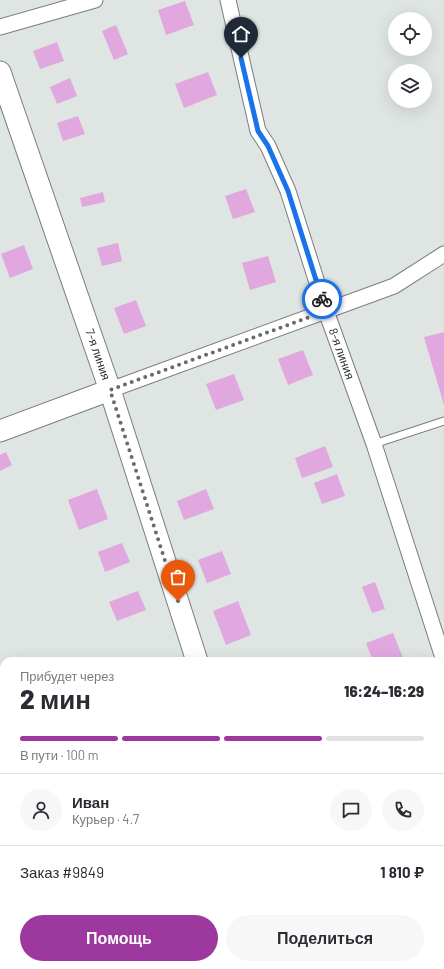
<!DOCTYPE html>
<html lang="ru">
<head>
<meta charset="utf-8">
<style>
  body { margin:0; font-family:Barlow,sans-serif; background:#f7f7f7; color:#2b2b33; height:100vh; display:flex; flex-direction:column; font-size:15px; white-space:nowrap }
  * { box-sizing:border-box; margin:0 }
  p { font-size:13px; color:#7c7c81 }
  .icon { flex:none; width:22px; height:22px; fill:none; stroke:currentColor; stroke-width:2; stroke-linecap:round; stroke-linejoin:round }
  .map { position:relative; flex:1; overflow:hidden }
  .details { position:absolute; left:0px; top:657px; width:444px; height:312px; display:flex; flex-direction:column; background:#fff; border-radius:12px 12px 0 0; box-shadow:0 4px 16px #0002 }
  .details>* { flex:none }
  .controls { position:absolute; left:388px; top:12px; display:grid; gap:8px }
  .controls a { display:grid; place-items:center; width:44px; height:44px; border-radius:50%; background:#fff; box-shadow:0 4px 16px #0002; font-size:20px }
  .pin { position:absolute; display:grid; place-items:center; width:34px; height:34px; color:#fff; margin:-41px -17px; border-radius:50% 50% 50% 0; rotate:-45deg; box-shadow:0 0 4px #0007 }
  .pin .icon { rotate:45deg }
  .courier { position:absolute; display:grid; place-items:center; width:40px; height:40px; margin:-20px; border:3px solid #1a73e8; border-radius:50%; background:#fff; color:#222; box-shadow:0 1px 5px #0007 }
  .overview em { font-style:normal; font-weight:800 }
  .overview div { display:flex; flex-direction:column-reverse }
  .overview { display:flex; align-items:center; justify-content:space-between; height:68px; padding:0 20px }
  h1 { font-size:26px; font-weight:800; line-height:30px }
  .bar { display:grid; grid-template-columns:repeat(4,1fr); gap:6px 4px; align-content:center; height:48px; padding:0 20px }
  .bar i { height:5px; border-radius:3px; background:#e1e1e2 }
  .bar .on { background:#9c389e }
  .bar p { grid-column:span 4 }
  .line { display:flex; align-items:center; gap:10px; padding:0 20px; border-top:1px solid #e1e1e2 }
  .line div { flex:1 }
  .round { display:grid; place-items:center; flex:none; width:42px; height:42px; border-radius:21px; background:#f7f7f7 }
  .primary-button { display:flex; gap:8px; margin-top:auto; padding:8px 20px }
  .primary-button a { flex:1; height:46px; border-radius:24px; background:#9c389e; color:#fff; font-size:16px; font-weight:800; line-height:46px; text-align:center }
  .primary-button a+a { background:#f7f7f7; color:#2b2b33 }
  .map>svg:first-child { display:block }
  .building { fill:#e0a8df }
  .lines { fill:none; stroke-linecap:round; stroke-linejoin:round }
  .lane-casing { stroke:#797e7c; stroke-width:9 }
  .street-casing { stroke:#797e7c; stroke-width:17 }
  .secondary-casing { stroke:#797e7c; stroke-width:23 }
  .lane { stroke:#fff; stroke-width:7 }
  .street { stroke:#fff; stroke-width:15 }
  .secondary { stroke:#fff; stroke-width:21 }
  .done { stroke:#696c6a; stroke-width:4; stroke-dasharray:0 7.2 }
  .route { stroke:#1a73e8; stroke-width:5 }
  .labels { text-anchor:middle; stroke-width:3; stroke-linejoin:round; paint-order:stroke }
  .street-label { font-size:12px; fill:#292b2a; stroke:#dfe5e2 }
</style>
</head>
<body>
<div class="map">
<svg width="444" height="969" viewBox="0 0 444 969">
  <rect width="100%" height="100%" fill="#dfe5e2"/>
  <!-- building -->
  <g class="building">
    <path d="M185,1L194,25L166,35L158,10Z"/>
    <path d="M116,25L128,54L114,60L102,31Z"/>
    <path d="M57,42L64,61L40,69L33,51Z"/>
    <path d="M208,72L217,95L184,108L175,84Z"/>
    <path d="M70,78L77,96L57,104L50,87Z"/>
    <path d="M78,116L85,134L63,141L57,123Z"/>
    <path d="M246,189L255,212L233,219L225,196Z"/>
    <path d="M103,192L105,202L82,207L80,198Z"/>
    <path d="M118,243L122,261L102,266L97,248Z"/>
    <path d="M24,245L33,269L10,278L1,254Z"/>
    <path d="M268,256L276,282L250,290L242,263Z"/>
    <path d="M136,300L146,326L124,334L114,308Z"/>
    <path d="M444,332V405L424,337Z"/>
    <path d="M303,350L313,375L288,385L278,359Z"/>
    <path d="M234,374L244,400L216,410L206,384Z"/>
    <path d="M325,446L333,467L302,478L295,458Z"/>
    <path d="M6,452L12,465L0,471V455Z"/>
    <path d="M337,474L345,496L322,504L314,483Z"/>
    <path d="M97,489L108,519L79,530L68,500Z"/>
    <path d="M206,489L214,509L184,520L177,501Z"/>
    <path d="M122,543L130,562L105,572L98,552Z"/>
    <path d="M222,551L231,574L207,583L198,560Z"/>
    <path d="M375,582L385,609L372,613L362,587Z"/>
    <path d="M138,591L146,610L117,621L109,602Z"/>
    <path d="M238,601L251,635L226,645L213,611Z"/>
    <path d="M393,633L403,658L395,661H373L366,643Z"/>
    <path d="M444,799V827L440,829V800Z"/>
    <path d="M444,846V874L440,864V848Z"/>
    <path d="M1,923L4,933V941L0,942V924Z"/>
  </g>
  <g class="lines">
    <!-- lane casing -->
    <g class="lane-casing">
      <path id="lane" d="M374,444L444,421"/>
    </g>
    <!-- street casing -->
    <g class="street-casing">
      <g id="street">
        <path id="s1" d="M228,0L258,131L268,146L288,191L326,311L374,444L444,661"/>
        <path d="M0,27L95,0"/>
        <path d="M110,390L394,286L444,254"/>
        <path d="M0,808L4,820"/>
        <path d="M51,965L52,969"/>
      </g>
    </g>
    <!-- secondary casing -->
    <g class="secondary-casing">
      <g id="secondary">
        <path id="s2" d="M0,72L110,390L197,661"/>
        <path d="M0,431L110,390"/>
        <path d="M294,965L295,969"/>
      </g>
    </g>
    <!-- lane -->
    <use href="#lane" class="lane"/>
    <!-- street -->
    <use href="#street" class="street"/>
    <!-- secondary -->
    <use href="#secondary" class="secondary"/>
  </g>
  <g class="lines">
    <!-- done -->
    <path class="done" d="M178,601L110,390L326,311L322,299"/>
    <!-- route -->
    <path class="route" d="M241,58L258,131L268,146L288,191L322,299"/>
  </g>
  <g class="labels">
    <!-- street labels -->
    <g class="street-label">
      <text dy="4" stroke="none"><textPath href="#s1" startOffset="373">8-я линия</textPath></text>
      <text dy="4" stroke="none"><textPath href="#s2" startOffset="299">7-я линия</textPath></text>
    </g>
  </g>
</svg>
<div class="controls">
<a><svg class="icon" aria-label="locate" viewBox="0 0 24 24"><circle cx="12" cy="12" r="6"/><path d="M12 2v4M12 18v4M2 12h4M18 12h4"/></svg></a>
<a><svg class="icon" aria-label="layers" viewBox="0 0 24 24"><path d="M12 4l9 5-9 5-9-5zM3 14l9 5 9-5"/></svg></a>
</div>
<div class="pin" style="left:178px;top:601px;background:#ea580c"><svg class="icon" aria-label="bag" viewBox="0 0 24 24"><path d="M5 8h14l-1 12H6zM9 8a3 3 0 0 1 6 0"/></svg></div>
<div class="pin" style="left:241px;top:58px;background:#1f2937"><svg class="icon" aria-label="home" viewBox="0 0 24 24"><path d="M3 11l9-7 9 7M6 9v11h12V9"/></svg></div>
<div class="courier" style="left:322px;top:299px"><svg class="icon" aria-label="bike" viewBox="0 0 24 24"><circle cx="6" cy="16" r="4"/><circle cx="18" cy="16" r="4"/><path d="M6 16l4-8h5l3 8M10 8l3 8H6M13 5h3"/></svg></div>
<section class="details">
<div class="overview"><div><h1>2 мин</h1><p>Прибудет через</p></div><em>16:24–16:29</em></div>
<div class="bar"><i class="on"></i><i class="on"></i><i class="on"></i><i></i><p>В пути · 100 m</p></div>
<div class="line" style="height:72px"><a class="round"><svg class="icon" aria-label="person" viewBox="0 0 24 24"><circle cx="12" cy="8" r="4"/><path d="M4 21q1-7 8-7t8 7"/></svg></a><div><b>Иван</b><p>Курьер · 4.7</p></div><a class="round"><svg class="icon" aria-label="chat" viewBox="0 0 24 24"><path d="M4 5h16v11H9l-5 4z"/></svg></a><a class="round"><svg class="icon" aria-label="phone" viewBox="0 0 24 24"><path d="M5 4h4l2 5-3 2q2 4 5 5l2-3 5 2v4C11 20 4 13 5 4z"/></svg></a></div>
<div class="line" style="height:52px"><div>Заказ #9849</div><b>1 810 ₽</b></div>
<div class="primary-button"><a>Помощь</a><a>Поделиться</a></div>
</section>
</div>
</body>
</html>
